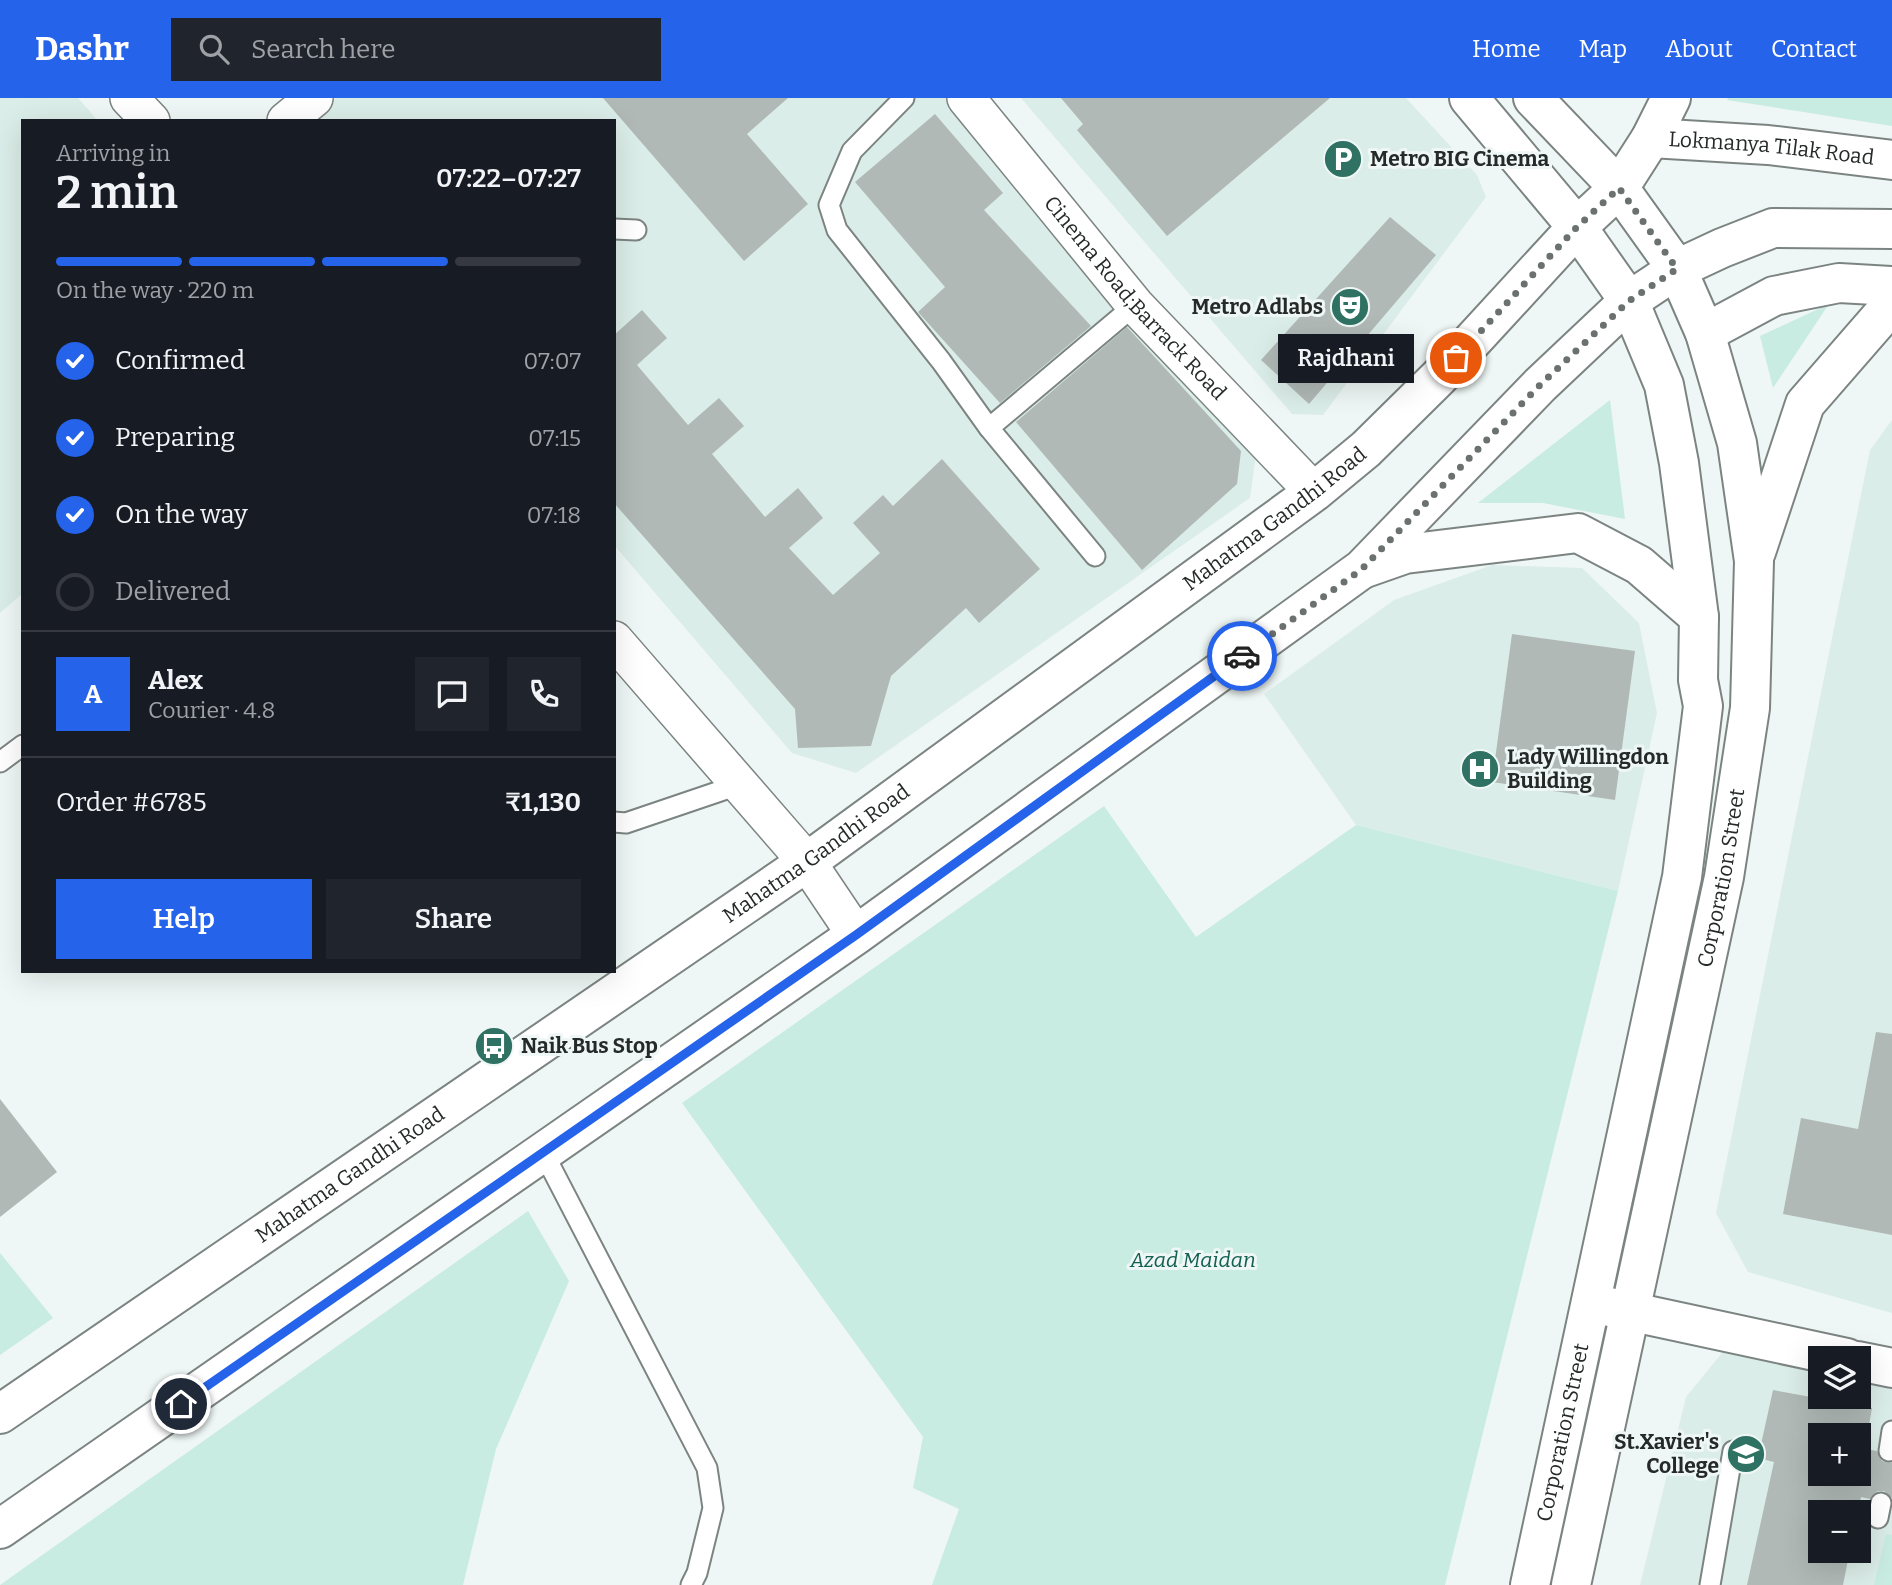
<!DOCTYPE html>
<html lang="en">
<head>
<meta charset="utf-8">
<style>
  body { margin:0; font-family:Bitter,serif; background:#20242c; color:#f1f3f6; height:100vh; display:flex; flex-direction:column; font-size:26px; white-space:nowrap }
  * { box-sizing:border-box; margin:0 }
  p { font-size:23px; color:#9ea1a6 }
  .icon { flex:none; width:38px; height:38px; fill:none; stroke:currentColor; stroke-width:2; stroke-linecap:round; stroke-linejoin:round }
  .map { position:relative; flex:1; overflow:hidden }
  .side { position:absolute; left:21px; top:21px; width:595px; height:854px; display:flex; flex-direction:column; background:#171b24; border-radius:0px; box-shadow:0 7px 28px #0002 }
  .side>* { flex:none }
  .fabs { position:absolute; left:1808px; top:1248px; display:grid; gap:14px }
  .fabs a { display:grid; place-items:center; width:63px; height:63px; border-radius:0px; background:#171b24; box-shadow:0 7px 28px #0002; font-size:35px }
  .pin { position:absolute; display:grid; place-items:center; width:60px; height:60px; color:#fff; margin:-30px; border:4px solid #fff; border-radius:50%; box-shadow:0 2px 7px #0007 }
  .courier { position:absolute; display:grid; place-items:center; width:70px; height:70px; margin:-35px; border:5px solid #2563eb; border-radius:50%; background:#fff; color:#222; box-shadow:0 2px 9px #0007 }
  .bubble { position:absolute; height:49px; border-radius:0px; background:#171b24; box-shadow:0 7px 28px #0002; font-size:23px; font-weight:600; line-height:49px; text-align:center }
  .overview em { font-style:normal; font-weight:600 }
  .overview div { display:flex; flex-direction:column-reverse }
  .overview { display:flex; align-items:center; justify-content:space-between; height:119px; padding:0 35px }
  h1 { font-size:46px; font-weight:600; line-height:52px }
  .bar { display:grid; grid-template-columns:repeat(4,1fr); gap:10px 7px; align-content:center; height:84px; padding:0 35px }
  .bar i { height:9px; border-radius:5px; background:#363941 }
  .bar .active { background:#2563eb }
  .bar p { grid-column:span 4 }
  .line { display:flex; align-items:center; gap:18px; padding:0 35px; border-top:2px solid #363941 }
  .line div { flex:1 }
  .round { display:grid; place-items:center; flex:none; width:74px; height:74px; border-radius:0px; background:#20242c }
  ol { padding:0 35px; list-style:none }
  li { display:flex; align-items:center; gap:21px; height:77px }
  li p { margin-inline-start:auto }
  li .icon { padding:7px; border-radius:50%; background:#2563eb; color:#fff; stroke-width:4 }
  li:last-child { color:#9ea1a6 }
  li i { width:38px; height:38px; border:4px solid #363941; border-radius:50% }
  .cta { display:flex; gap:14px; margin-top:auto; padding:14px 35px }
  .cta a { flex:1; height:80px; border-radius:0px; background:#2563eb; color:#fff; font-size:28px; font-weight:600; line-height:80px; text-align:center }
  .cta a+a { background:#20242c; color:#f1f3f6 }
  header { display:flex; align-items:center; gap:42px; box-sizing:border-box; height:98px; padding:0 35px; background:#2563eb; color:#fff }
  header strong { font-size:33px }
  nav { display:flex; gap:38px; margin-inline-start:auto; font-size:24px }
  .search { width:490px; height:63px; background:#20242c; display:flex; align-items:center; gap:18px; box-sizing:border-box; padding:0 24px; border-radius:0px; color:#9ea1a6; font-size:26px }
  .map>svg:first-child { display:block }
  .built { fill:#dbede8; fill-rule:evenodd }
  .green { fill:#c8ebe2 }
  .building { fill:#b0b9b6; fill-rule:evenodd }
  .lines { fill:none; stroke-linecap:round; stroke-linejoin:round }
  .service-casing { stroke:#7c8482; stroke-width:23 }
  .minor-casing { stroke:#7c8482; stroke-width:40 }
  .tertiary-casing { stroke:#7c8482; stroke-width:42 }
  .secondary-casing { stroke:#7c8482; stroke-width:42 }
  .service { stroke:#fff; stroke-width:19 }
  .minor { stroke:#fff; stroke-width:37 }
  .tertiary { stroke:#fff; stroke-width:38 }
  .secondary { stroke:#fff; stroke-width:38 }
  .done { stroke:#6b7170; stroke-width:7; stroke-dasharray:0 12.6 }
  .route { stroke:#2563eb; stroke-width:9 }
  .labels { text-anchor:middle; stroke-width:6; stroke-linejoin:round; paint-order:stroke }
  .street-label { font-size:21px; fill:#252928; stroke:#eef7f5 }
  .poi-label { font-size:21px; font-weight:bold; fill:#252928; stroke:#eef7f5; text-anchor:start }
  .park-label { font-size:21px; font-style:italic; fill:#126052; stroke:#eef7f5 }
</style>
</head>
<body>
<header>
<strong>Dashr</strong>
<div class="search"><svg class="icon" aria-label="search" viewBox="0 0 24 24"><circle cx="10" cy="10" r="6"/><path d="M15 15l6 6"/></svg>Search here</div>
<nav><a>Home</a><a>Map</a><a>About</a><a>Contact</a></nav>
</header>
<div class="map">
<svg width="1892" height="1487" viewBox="0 0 1892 1487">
  <rect width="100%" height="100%" fill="#eef7f5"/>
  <!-- built -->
  <g class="built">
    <path d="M0,0H78L98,23H23V495L0,515Z"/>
    <path d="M336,0H964L1256,357L1250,400L856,675L792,655L614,447V23H308Z"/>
    <path d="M1021,0H1406L1477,77L1486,99L1323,317L1292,316Z"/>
    <path d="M1892,322V1215L1748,1174L1716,1115L1870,352Z"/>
    <path d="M1492,467L1582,470L1639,525L1657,615L1618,793L1356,727L1264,596L1394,502Z"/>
    <path d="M1730,1245L1820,1263V1298H1858L1859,1271L1892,1278V1487H1640L1686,1299ZM1820,1337H1858V1376H1820ZM1820,1414H1858V1452H1820Z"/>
  </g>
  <!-- green -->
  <g class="green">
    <path d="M1728,0H1892V28L1727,2Z"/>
    <path d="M1829,206L1773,290L1760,238Z"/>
    <path d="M1610,302L1625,421L1543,405H1478Z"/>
    <path d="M1104,708L1196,839L1356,727L1618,793L1445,1487H932L959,1411L913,1390L923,1339L682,1005Z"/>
    <path d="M528,1113L569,1183L496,1351L463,1487H0Z"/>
    <path d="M0,1155L53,1220L0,1257Z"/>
    <path d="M1886,1436L1892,1437V1487H1874Z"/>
  </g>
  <!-- building -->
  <g class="building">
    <path d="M603,0H788L747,36L808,106L744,163Z"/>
    <path d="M1061,0H1330L1167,138L1077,32L1083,26Z"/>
    <path d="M935,16L1003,95L984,112L1091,228L1000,305L918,214L945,189L855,84Z"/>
    <path d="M1390,119L1436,157L1309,306L1261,262Z"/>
    <path d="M642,212L667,240L637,267L688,327L719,300L744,328L712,356L765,419L798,390L823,420L789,450L833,497L880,455L853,425L883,397L893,408L942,361L1040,471L979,525L966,510L891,578L871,648L798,650L795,611L614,405V237Z"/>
    <path d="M1127,229L1241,353L1237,386L1142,472L1016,324Z"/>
    <path d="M1512,536L1635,553L1615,702L1492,684Z"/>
    <path d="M1876,934L1892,936V1137L1783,1116L1801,1020L1858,1031Z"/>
    <path d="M0,1001L57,1074L0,1119Z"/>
    <path d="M1773,1292L1872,1310L1865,1351L1877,1353L1882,1363L1892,1365V1400L1884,1393H1878L1870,1401L1861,1399L1858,1414H1820V1452H1850L1843,1487H1747L1774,1364L1758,1360ZM1820,1337H1858V1376H1820Z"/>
  </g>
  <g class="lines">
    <!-- service casing -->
    <g class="service-casing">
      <g id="service">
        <path d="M904,0L852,53L829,107L837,132L941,263L989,330L1095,458"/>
        <path d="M614,131L636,132"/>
        <path d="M989,330L1135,207"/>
        <path d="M0,664L23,647"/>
        <path d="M614,724L626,725L741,686"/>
        <path d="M543,1054L707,1370L713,1410L697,1475L691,1487"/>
        <path d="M1889,1353L1892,1333"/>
        <path d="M1878,1420L1881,1405"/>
        <path d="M1710,1487L1733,1353"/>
      </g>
    </g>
    <!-- minor casing -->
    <g class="minor-casing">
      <g id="minor">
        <path d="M129,0L151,23"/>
        <path id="s1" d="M966,0L1135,207L1314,394"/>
        <path d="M286,23L314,0"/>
        <path d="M614,542L807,764L856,837"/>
      </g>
    </g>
    <!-- tertiary casing -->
    <g class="tertiary-casing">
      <g id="tertiary">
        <path d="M1469,0L1577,129"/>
        <path d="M1533,0L1619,90"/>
        <path d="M1591,1205L1847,1260"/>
        <path d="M1858,1263L1892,1270"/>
      </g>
    </g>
    <!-- secondary casing -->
    <g class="secondary-casing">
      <g id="secondary">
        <path id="s2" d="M1651,40L1768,47L1892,62"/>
        <path d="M1705,235L1774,198L1839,185L1892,188"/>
        <path d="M1756,454L1805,306L1892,206"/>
        <path d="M1365,470L1405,456L1578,435L1639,467L1699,519"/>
        <path id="s3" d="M0,1316L807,764L1314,394L1366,351L1439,279L1577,129L1619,90L1651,40L1671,0"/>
        <path d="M0,1431L856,837L1362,471L1540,287L1629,203L1677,171L1722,150L1773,130L1892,131"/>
        <path id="s4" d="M1530,1487L1682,779L1703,608L1698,582L1699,519L1679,365L1664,287L1629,203L1577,129"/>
        <path id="s5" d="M1571,1487L1724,779L1750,610L1754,463L1737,345L1705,235L1677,171L1619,90"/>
      </g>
    </g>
    <!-- service -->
    <use href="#service" class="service"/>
    <!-- minor -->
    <use href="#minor" class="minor"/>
    <!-- tertiary -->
    <use href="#tertiary" class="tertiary"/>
    <!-- secondary -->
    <use href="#secondary" class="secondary"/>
  </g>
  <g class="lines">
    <!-- done -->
    <path class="done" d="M1242,558L1362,471L1540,287L1629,203L1677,171L1619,90L1577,129L1456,260"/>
    <!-- route -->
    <path class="route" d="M181,1306L856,837L1242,558"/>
  </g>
  <!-- icons -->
  <defs>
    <g id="parking-disc" transform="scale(2.0125)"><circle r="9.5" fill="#2f7263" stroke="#eef7f5"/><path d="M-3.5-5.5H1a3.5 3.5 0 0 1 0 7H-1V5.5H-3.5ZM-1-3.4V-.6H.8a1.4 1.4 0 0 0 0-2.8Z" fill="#fff"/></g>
    <g id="theatre-disc" transform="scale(2.0125)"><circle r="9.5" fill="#2f7263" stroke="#eef7f5"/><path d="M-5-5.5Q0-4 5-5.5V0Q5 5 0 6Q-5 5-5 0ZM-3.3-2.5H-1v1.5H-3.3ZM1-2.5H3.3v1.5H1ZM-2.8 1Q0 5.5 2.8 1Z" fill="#fff"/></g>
    <g id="hospital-disc" transform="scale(2.0125)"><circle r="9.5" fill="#2f7263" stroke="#eef7f5"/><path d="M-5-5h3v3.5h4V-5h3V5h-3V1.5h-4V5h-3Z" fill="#fff"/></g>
    <g id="bus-disc" transform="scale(2.0125)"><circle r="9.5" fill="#2f7263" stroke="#eef7f5"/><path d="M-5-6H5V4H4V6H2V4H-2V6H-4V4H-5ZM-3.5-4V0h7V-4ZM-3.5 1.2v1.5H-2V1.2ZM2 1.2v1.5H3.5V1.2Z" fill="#fff"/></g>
    <g id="university-disc" transform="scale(2.0125)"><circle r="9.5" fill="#2f7263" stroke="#eef7f5"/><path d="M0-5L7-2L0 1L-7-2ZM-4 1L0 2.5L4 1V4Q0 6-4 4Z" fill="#fff"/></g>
  </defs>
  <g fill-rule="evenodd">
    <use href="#parking-disc" x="1343" y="61"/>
    <use href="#theatre-disc" x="1350" y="209"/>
    <use href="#hospital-disc" x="1480" y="671"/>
    <use href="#bus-disc" x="494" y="948"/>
    <use href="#university-disc" x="1746" y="1356"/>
  </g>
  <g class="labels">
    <!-- street labels -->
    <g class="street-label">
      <text dy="7" stroke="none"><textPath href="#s2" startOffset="121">Lokmanya Tilak Road</textPath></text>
      <text dy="7" stroke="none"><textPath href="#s1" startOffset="262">Cinema Road;Barrack Road</textPath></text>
      <text dy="7" stroke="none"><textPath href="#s3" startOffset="1558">Mahatma Gandhi Road</textPath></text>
      <text dy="7" stroke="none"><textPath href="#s3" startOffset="990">Mahatma Gandhi Road</textPath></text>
      <text dy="7" stroke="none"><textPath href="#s5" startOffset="723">Corporation Street</textPath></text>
      <text dy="7" stroke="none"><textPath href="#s3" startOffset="424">Mahatma Gandhi Road</textPath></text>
      <text dy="7" stroke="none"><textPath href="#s4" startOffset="156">Corporation Street</textPath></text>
    </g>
    <!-- poi labels -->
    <g class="poi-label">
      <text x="1370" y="68">Metro BIG Cinema</text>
      <text x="1323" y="216" text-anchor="end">Metro Adlabs</text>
      <text x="1507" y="666">Lady Willingdon<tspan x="1507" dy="24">Building</tspan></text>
      <text x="521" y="955">Naik Bus Stop</text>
      <text x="1719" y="1351" text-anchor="end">St.Xavier's<tspan x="1719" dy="24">College</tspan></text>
    </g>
    <!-- park labels -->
    <g class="park-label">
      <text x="1193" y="1169">Azad Maidan</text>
    </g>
  </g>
</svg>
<div class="fabs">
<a><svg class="icon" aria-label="layers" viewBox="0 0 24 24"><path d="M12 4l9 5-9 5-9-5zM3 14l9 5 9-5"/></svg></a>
<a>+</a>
<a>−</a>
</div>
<div class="pin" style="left:1456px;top:260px;background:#ea580c"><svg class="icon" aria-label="bag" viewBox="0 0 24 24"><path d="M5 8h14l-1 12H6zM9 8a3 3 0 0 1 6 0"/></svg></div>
<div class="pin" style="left:181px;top:1306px;background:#1f2937"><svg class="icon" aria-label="home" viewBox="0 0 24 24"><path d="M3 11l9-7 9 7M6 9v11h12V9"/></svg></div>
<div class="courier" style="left:1242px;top:558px"><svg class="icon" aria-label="car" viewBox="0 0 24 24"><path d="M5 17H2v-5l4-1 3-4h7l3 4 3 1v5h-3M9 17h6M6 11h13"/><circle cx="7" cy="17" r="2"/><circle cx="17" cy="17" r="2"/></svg></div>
<div class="bubble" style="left:1278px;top:236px;width:136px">Rajdhani</div>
<section class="side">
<div class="overview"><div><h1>2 min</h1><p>Arriving in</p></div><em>07:22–07:27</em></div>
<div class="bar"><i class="active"></i><i class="active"></i><i class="active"></i><i></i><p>On the way · 220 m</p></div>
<ol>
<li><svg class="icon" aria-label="check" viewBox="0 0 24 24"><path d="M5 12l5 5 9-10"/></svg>Confirmed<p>07:07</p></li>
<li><svg class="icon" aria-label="check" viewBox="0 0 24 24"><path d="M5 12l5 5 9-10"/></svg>Preparing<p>07:15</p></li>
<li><svg class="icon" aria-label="check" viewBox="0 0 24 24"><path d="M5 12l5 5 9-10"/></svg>On the way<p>07:18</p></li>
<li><i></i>Delivered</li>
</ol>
<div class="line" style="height:126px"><b class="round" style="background:#2563eb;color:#fff">A</b><div><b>Alex</b><p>Courier · 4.8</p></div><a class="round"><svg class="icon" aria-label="chat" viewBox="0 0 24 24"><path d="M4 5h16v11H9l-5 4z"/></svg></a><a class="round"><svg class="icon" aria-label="phone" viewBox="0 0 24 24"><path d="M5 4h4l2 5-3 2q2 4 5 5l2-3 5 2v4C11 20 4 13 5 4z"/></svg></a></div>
<div class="line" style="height:91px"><div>Order #6785</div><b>₹1,130</b></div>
<div class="cta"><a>Help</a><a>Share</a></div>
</section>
</div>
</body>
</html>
